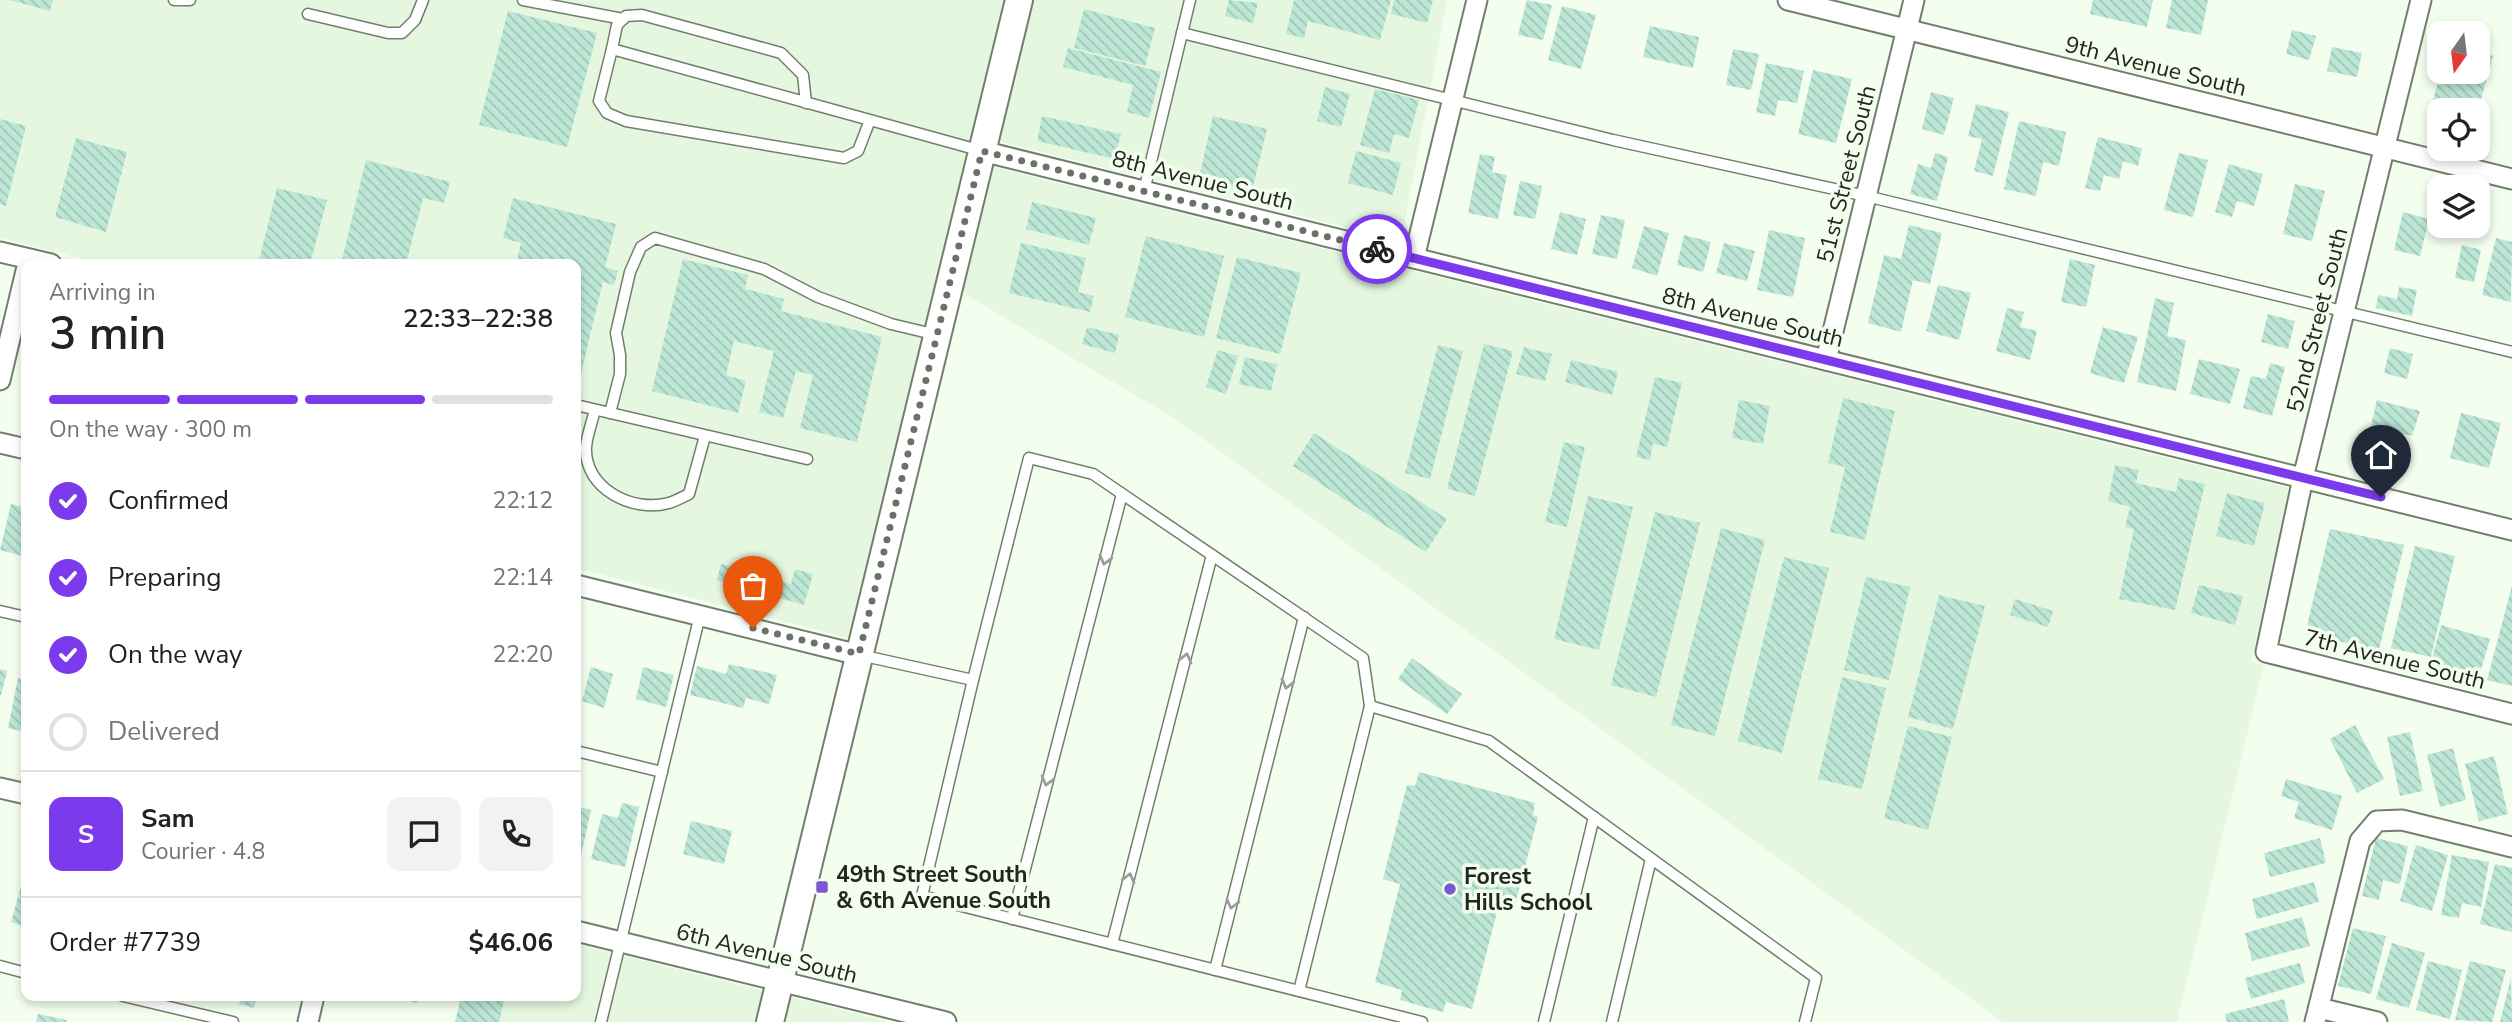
<!DOCTYPE html>
<html lang="en">
<head>
<meta charset="utf-8">
<style>
  body { margin:0; font-family:"Nunito Sans",sans-serif; background:#f2f2f2; color:#222; height:100vh; display:flex; flex-direction:column; font-size:26px; white-space:nowrap }
  * { box-sizing:border-box; margin:0 }
  p { font-size:23px; color:#767676 }
  .icon { flex:none; width:38px; height:38px; fill:none; stroke:currentColor; stroke-width:2; stroke-linecap:round; stroke-linejoin:round }
  .map { position:relative; flex:1; overflow:hidden }
  .panel { position:absolute; left:21px; top:259px; width:560px; height:742px; display:flex; flex-direction:column; background:#fff; border-radius:14px; box-shadow:0 4px 10px #0003 }
  .panel>* { flex:none }
  .needle { width:46px; rotate:194deg }
  .buttons { position:absolute; left:2427px; top:21px; display:grid; gap:14px }
  .buttons a { display:grid; place-items:center; width:63px; height:63px; border-radius:14px; background:#fff; box-shadow:0 4px 10px #0003; font-size:35px }
  .pin { position:absolute; display:grid; place-items:center; width:60px; height:60px; color:#fff; margin:-72px -30px; border-radius:50% 50% 50% 0; rotate:-45deg; box-shadow:0 0 7px #0007 }
  .pin .icon { rotate:45deg }
  .courier { position:absolute; display:grid; place-items:center; width:70px; height:70px; margin:-35px; border:5px solid #7c3aed; border-radius:50%; background:#fff; color:#222; box-shadow:0 2px 9px #0007 }
  .overview em { font-style:normal; font-weight:600 }
  .overview div { display:flex; flex-direction:column-reverse }
  .overview { display:flex; align-items:center; justify-content:space-between; height:119px; padding:0 28px }
  h1 { font-size:46px; font-weight:600; line-height:52px }
  .bar { display:grid; grid-template-columns:repeat(4,1fr); gap:10px 7px; align-content:center; height:84px; padding:0 28px }
  .bar i { height:9px; border-radius:5px; background:#e0e0e0 }
  .bar .active { background:#7c3aed }
  .bar p { grid-column:span 4 }
  .line { display:flex; align-items:center; gap:18px; padding:0 28px; border-top:2px solid #e0e0e0 }
  .line div { flex:1 }
  .round { display:grid; place-items:center; flex:none; width:74px; height:74px; border-radius:14px; background:#f2f2f2 }
  ol { padding:0 28px; list-style:none }
  li { display:flex; align-items:center; gap:21px; height:77px }
  li p { margin-inline-start:auto }
  li .icon { padding:7px; border-radius:50%; background:#7c3aed; color:#fff; stroke-width:4 }
  li:last-child { color:#767676 }
  li i { width:38px; height:38px; border:4px solid #e0e0e0; border-radius:50% }
  .map>svg:first-child { display:block }
  .built { fill:#e5f8df }
  .building { fill:url(#building-back-hatch) }
  .lines { fill:none; stroke-linecap:round; stroke-linejoin:round }
  .service-casing { stroke:#727e6e; stroke-width:13 }
  .minor-casing { stroke:#727e6e; stroke-width:23 }
  .secondary-casing { stroke:#727e6e; stroke-width:30 }
  .service { stroke:#fff; stroke-width:10 }
  .minor { stroke:#fff; stroke-width:19 }
  .secondary { stroke:#fff; stroke-width:26 }
  .oneway { stroke:#9b9d9a }
  .done { stroke:#6a7268; stroke-width:7; stroke-dasharray:0 12.6 }
  .route { stroke:#7c3aed; stroke-width:9 }
  .poi-dot { fill:#7a58d2; stroke:#f3feef; stroke-width:2.5 }
  .labels { text-anchor:middle; stroke-width:7; stroke-linejoin:round; paint-order:stroke }
  .street-label { font-size:23px; fill:#21261f; stroke:#f3feef }
  .poi-label { font-size:23px; font-weight:bold; fill:#21261f; stroke:#f3feef; text-anchor:start }
</style>
</head>
<body>
<div class="map">
<svg width="2512" height="1022" viewBox="0 0 2512 1022">
  <defs>
    <pattern id="building-back-hatch" width="6" height="6" patternUnits="userSpaceOnUse" patternTransform="scale(1.75)"><rect width="6" height="6" fill="#bce6d5"/><path d="M-1 5l2 2M0 0l6 6M5-1l2 2" fill="none" stroke="#a1c5b6"/></pattern>
  </defs>
  <rect width="100%" height="100%" fill="#f3feef"/>
  <!-- built -->
  <g class="built">
    <path d="M0,0H1007L851,639L576,568V264H104L0,238Z"/>
    <path d="M1031,0H1447L1402,236L1407,238L1406,242L997,141Z"/>
    <path d="M990,166L2289,488L2251,662L2264,665L2177,1022H2003L1177,420L963,293L943,361Z"/>
    <path d="M576,944L765,991L758,1022H457L462,996H576Z"/>
    <path d="M788,996L889,1022H782Z"/>
  </g>
  <!-- building -->
  <g class="building">
    <path d="M10,0H53L50,11Z"/>
    <path d="M1229,0L1258,3L1253,23L1225,16Z"/>
    <path d="M1294,0H1391L1380,40L1308,21L1304,38L1286,34Z"/>
    <path d="M1394,0H1433L1427,23L1391,14Z"/>
    <path d="M1527,0L1552,5L1543,40L1518,35Z"/>
    <path d="M2093,0H2153L2147,27L2090,14Z"/>
    <path d="M2172,0H2208L2201,35L2166,28Z"/>
    <path d="M1562,6L1596,15L1581,69L1548,60Z"/>
    <path d="M1084,9L1155,28L1145,66L1074,48Z"/>
    <path d="M508,11L597,33L567,147L479,125Z"/>
    <path d="M1650,26L1699,37L1693,68L1643,57Z"/>
    <path d="M2292,30L2316,36L2309,60L2286,54Z"/>
    <path d="M2332,47L2362,53L2357,77L2327,71Z"/>
    <path d="M1068,48L1161,72L1149,118L1127,112L1133,85L1063,67Z"/>
    <path d="M1733,49L1759,54L1751,90L1726,85Z"/>
    <path d="M2478,52L2493,56L2478,110L2433,100L2441,72H2478Z"/>
    <path d="M1766,63L1804,71L1797,103L1778,100L1775,116L1756,112Z"/>
    <path d="M1813,70L1852,79L1836,143L1798,134Z"/>
    <path d="M1325,87L1350,94L1341,127L1317,121Z"/>
    <path d="M1375,89L1419,100L1409,138L1394,134L1389,153L1360,145Z"/>
    <path d="M1931,92L1954,98L1944,135L1922,129Z"/>
    <path d="M1976,104L2009,112L1993,176L1974,171L1982,139L1968,136Z"/>
    <path d="M1042,116L1121,134L1115,159L1037,141Z"/>
    <path d="M1213,116L1267,129L1252,191L1199,178Z"/>
    <path d="M0,119L26,126L6,206L0,204Z"/>
    <path d="M2019,121L2066,132L2059,166L2043,162L2036,196L2004,189Z"/>
    <path d="M2098,137L2142,148L2138,166L2123,161L2119,179L2104,175L2100,191L2085,188Z"/>
    <path d="M76,138L127,152L106,232L55,217Z"/>
    <path d="M1356,151L1401,163L1393,195L1348,183Z"/>
    <path d="M1935,153L1948,157L1937,201L1910,194L1918,164L1931,168Z"/>
    <path d="M2179,153L2208,160L2193,217L2164,210Z"/>
    <path d="M1480,154L1495,157L1492,172L1507,175L1498,219L1468,213Z"/>
    <path d="M366,160L450,182L444,203L423,198L406,264H341Z"/>
    <path d="M2229,164L2263,174L2254,206L2237,201L2232,217L2215,212Z"/>
    <path d="M1520,181L1542,186L1535,219L1513,215Z"/>
    <path d="M2295,184L2325,191L2312,241L2283,234Z"/>
    <path d="M277,188L327,200L310,264H258Z"/>
    <path d="M513,198L616,224L605,267L618,271L614,285L603,282L581,373L576,372V264H516L521,243L503,238Z"/>
    <path d="M1032,202L1096,218L1089,245L1026,229Z"/>
    <path d="M1560,212L1586,219L1577,255L1551,249Z"/>
    <path d="M2403,212L2429,219L2420,256L2394,250Z"/>
    <path d="M1601,215L1625,220L1617,259L1592,254Z"/>
    <path d="M1909,225L1942,233L1930,284L1913,280L1901,332L1868,323L1884,255L1901,259Z"/>
    <path d="M1644,226L1669,233L1657,276L1632,268Z"/>
    <path d="M1769,230L1805,238L1793,297L1757,290Z"/>
    <path d="M1684,235L1711,242L1703,272L1677,265Z"/>
    <path d="M1146,236L1224,256L1204,337L1125,317Z"/>
    <path d="M2496,238L2512,242L2511,302L2482,295Z"/>
    <path d="M1021,243L1086,258L1078,292L1094,296L1090,312L1009,293Z"/>
    <path d="M1724,243L1755,251L1747,281L1716,273Z"/>
    <path d="M2462,245L2481,250L2474,282L2455,278Z"/>
    <path d="M1237,257L1301,273L1280,354L1216,338Z"/>
    <path d="M683,259L748,275L745,289L784,299L781,311L882,337L857,442L800,428L813,375L796,371L783,418L759,412L774,351L734,341L726,375L746,381L738,413L652,391Z"/>
    <path d="M2070,259L2095,265L2086,307L2061,302Z"/>
    <path d="M1938,285L1971,293L1959,340L1926,331Z"/>
    <path d="M2399,287L2417,290L2412,316L2376,308L2378,295L2397,299Z"/>
    <path d="M2155,298L2174,303L2167,336L2186,340L2176,391L2137,382Z"/>
    <path d="M2007,308L2024,312L2020,327L2037,331L2030,360L1996,351Z"/>
    <path d="M2268,314L2295,321L2288,349L2261,342Z"/>
    <path d="M1087,327L1119,335L1115,353L1082,344Z"/>
    <path d="M2103,327L2138,337L2124,383L2090,373Z"/>
    <path d="M1484,344L1513,351L1475,496L1447,489Z"/>
    <path d="M1438,345L1463,351L1430,479L1405,473Z"/>
    <path d="M1524,347L1552,354L1545,381L1516,374Z"/>
    <path d="M2390,348L2413,354L2407,379L2384,373Z"/>
    <path d="M1218,350L1238,356L1226,394L1206,387Z"/>
    <path d="M1245,357L1277,364L1271,391L1239,384Z"/>
    <path d="M2199,359L2240,369L2230,404L2190,394Z"/>
    <path d="M1571,360L1618,372L1612,395L1565,382Z"/>
    <path d="M2270,363L2285,367L2272,416L2243,408L2251,376L2266,379Z"/>
    <path d="M1655,377L1682,383L1667,447L1653,444L1650,460L1636,457Z"/>
    <path d="M1843,398L1895,411L1865,540L1830,532L1845,467L1828,463Z"/>
    <path d="M1739,400L1770,406L1763,444L1732,438Z"/>
    <path d="M2377,400L2420,411L2412,436L2388,430L2385,442L2368,438Z"/>
    <path d="M2461,413L2501,423L2489,468L2450,458Z"/>
    <path d="M1314,433L1447,519L1426,552L1293,466Z"/>
    <path d="M1564,442L1585,447L1567,527L1545,522Z"/>
    <path d="M2115,465L2139,470L2136,483L2176,492L2179,478L2205,484L2175,610L2119,599L2134,529L2125,527L2130,507L2108,501Z"/>
    <path d="M2227,493L2265,503L2254,546L2216,536Z"/>
    <path d="M1588,496L1633,507L1599,650L1554,639Z"/>
    <path d="M11,504L26,508V557L0,550Z"/>
    <path d="M1655,512L1700,523L1656,697L1611,685Z"/>
    <path d="M1721,528L1765,540L1715,736L1671,725Z"/>
    <path d="M2330,529L2404,545L2379,650L2305,634Z"/>
    <path d="M2415,546L2455,556L2431,657L2391,648Z"/>
    <path d="M1784,557L1829,568L1782,753L1738,741Z"/>
    <path d="M721,564L791,584L795,569L813,574L804,605L717,580Z"/>
    <path d="M1866,577L1910,587L1889,680L1844,670Z"/>
    <path d="M2199,585L2243,596L2235,625L2191,613Z"/>
    <path d="M2512,586V686L2487,680Z"/>
    <path d="M1939,595L1985,606L1953,729L1908,717Z"/>
    <path d="M2015,599L2053,611L2048,627L2010,615Z"/>
    <path d="M2441,625L2490,639L2478,680L2430,666Z"/>
    <path d="M1412,658L1462,694L1447,714L1398,679Z"/>
    <path d="M729,664L777,675L769,704L746,698L743,708L690,695L697,666L726,674Z"/>
    <path d="M591,667L613,674L604,708L582,701Z"/>
    <path d="M643,667L674,675L666,707L636,699Z"/>
    <path d="M0,669L7,671L1,695H0Z"/>
    <path d="M1842,677L1886,688L1862,789L1818,779Z"/>
    <path d="M18,678L26,680V732L8,728Z"/>
    <path d="M2355,725L2384,779L2357,793L2330,739Z"/>
    <path d="M1908,726L1952,737L1928,830L1884,818Z"/>
    <path d="M2410,732L2423,791L2400,796L2387,737Z"/>
    <path d="M2453,748L2466,800L2440,807L2427,755Z"/>
    <path d="M2494,756L2508,814L2479,821L2465,764Z"/>
    <path d="M1419,772L1535,803L1533,815L1538,817L1513,912L1498,908L1472,1009L1446,1002L1443,1012L1400,1000L1402,990L1375,982L1400,884L1383,879L1407,785L1415,786Z"/>
    <path d="M2286,779L2342,796L2332,830L2294,818L2299,802L2281,796Z"/>
    <path d="M622,803L639,807L625,867L591,859L602,814L618,818Z"/>
    <path d="M576,806L591,810L581,855L576,853Z"/>
    <path d="M691,821L732,831L724,864L683,854Z"/>
    <path d="M2320,838L2326,863L2270,877L2264,853Z"/>
    <path d="M2376,838L2408,846L2400,884L2383,880L2379,900L2362,896Z"/>
    <path d="M2416,845L2448,855L2432,911L2400,901Z"/>
    <path d="M2452,855L2489,862L2481,907L2462,903L2459,918L2441,915Z"/>
    <path d="M2495,864L2512,868V932L2480,924Z"/>
    <path d="M26,868V927L11,922Z"/>
    <path d="M2314,882L2319,902L2257,919L2252,899Z"/>
    <path d="M2302,917L2310,946L2252,961L2245,933Z"/>
    <path d="M2353,928L2386,936L2371,994L2338,986Z"/>
    <path d="M2392,943L2425,953L2409,1008L2376,999Z"/>
    <path d="M2428,961L2462,970L2450,1019L2416,1010Z"/>
    <path d="M2470,961L2506,970L2492,1022L2455,1020Z"/>
    <path d="M2300,963L2305,983L2251,999L2245,978Z"/>
    <path d="M2511,978L2512,1022H2500Z"/>
    <path d="M241,996H257L254,1008L239,1004Z"/>
    <path d="M392,996H420L417,1003Z"/>
    <path d="M461,996H505L499,1022H455Z"/>
    <path d="M2284,999L2289,1022H2227L2225,1014Z"/>
    <path d="M38,1014L67,1020L66,1022H36Z"/>
  </g>
  <g class="lines">
    <!-- service casing -->
    <g class="service-casing">
      <g id="service">
        <path d="M174,0H190"/>
        <path d="M523,0L623,19"/>
        <path d="M308,14L388,33H402L415,20L423,0"/>
        <path d="M1182,33L1613,140L1866,196L2512,352"/>
        <path d="M612,49L617,25L626,16L642,15L781,53L803,75L806,103"/>
        <path d="M870,120L858,151L844,158L626,121L607,113L599,101L612,49L870,120L982,151"/>
        <path d="M1144,191L1190,0"/>
        <path d="M576,405L807,459"/>
        <path d="M595,410C592,422 587,435 586,447C584,489 633,513 669,503C676,501 683,497 689,494L705,436"/>
        <path d="M610,413L620,374V355L616,333L630,272L641,247L655,238L764,269L818,297L891,324L937,335"/>
        <path d="M0,611L26,617"/>
        <path d="M860,655L973,680L922,896L1422,1022"/>
        <path d="M973,680L1029,458L1093,474L1363,658L1370,706"/>
        <path d="M576,751L662,772"/>
        <path d="M1012,919L1122,494"/>
        <path d="M1112,944L1212,555"/>
        <path d="M0,966L26,973"/>
        <path d="M1215,970L1304,617"/>
        <path d="M1299,991L1370,706L1489,741L1816,978L1805,1022"/>
        <path d="M123,996L233,1022"/>
        <path d="M601,1022L700,615"/>
        <path d="M1544,1022L1594,817"/>
        <path d="M1612,1022L1651,859"/>
      </g>
    </g>
    <!-- minor casing -->
    <g class="minor-casing">
      <g id="minor">
        <path d="M1788,0L2512,179"/>
        <path d="M2421,0L2303,478L2266,652L2512,714"/>
        <path d="M982,151L2512,530"/>
        <path d="M0,252L51,264"/>
        <path d="M1414,258L1477,0"/>
        <path d="M1826,360L1914,0"/>
        <path d="M0,380L26,271"/>
        <path d="M0,443L26,449"/>
        <path d="M576,585L859,655"/>
        <path d="M0,788L26,794"/>
        <path d="M576,931L946,1022"/>
        <path d="M2319,1008L2377,1022"/>
        <path d="M308,1022L314,996"/>
        <path d="M2315,1022L2360,841L2377,821L2402,820L2512,847"/>
      </g>
    </g>
    <!-- secondary casing -->
    <g class="secondary-casing">
      <path id="secondary" d="M770,1022L1019,0"/>
    </g>
    <!-- service -->
    <use href="#service" class="service"/>
    <!-- minor -->
    <use href="#minor" class="minor"/>
    <!-- secondary -->
    <use href="#secondary" class="secondary"/>
  </g>
  <!-- one-way arrows -->
  <defs><path id="oneway-chevron" d="M-2-3.5L2.5 0L-2 3.5" fill="none" stroke-width="1.6" stroke-linecap="round" stroke-linejoin="round" transform="scale(1.75)"/></defs>
  <g class="oneway">
    <use href="#oneway-chevron" transform="translate(1105 560) rotate(105)"/>
    <use href="#oneway-chevron" transform="translate(1186 658) rotate(-76)"/>
    <use href="#oneway-chevron" transform="translate(1287 684) rotate(104)"/>
    <use href="#oneway-chevron" transform="translate(1047 781) rotate(105)"/>
    <use href="#oneway-chevron" transform="translate(1129 878) rotate(-76)"/>
    <use href="#oneway-chevron" transform="translate(1232 904) rotate(104)"/>
  </g>
  <g class="lines">
    <!-- done -->
    <path class="done" d="M753,628L859,654L982,151L1377,249"/>
    <!-- route -->
    <path class="route" d="M1377,249L2381,497"/>
  </g>
  <!-- markers -->
  <g class="poi-dot">
    <rect x="815" y="880" width="14" height="14" rx="3.5"/>
    <circle cx="1450" cy="889" r="7"/>
  </g>
  <g class="labels">
    <!-- street labels -->
    <g class="street-label">
      <text transform="translate(2156 66) rotate(14)" y="8">9th Avenue South</text>
      <text transform="translate(1846 174) rotate(-76)" y="8">51st Street South</text>
      <text transform="translate(1203 180) rotate(14)" y="8">8th Avenue South</text>
      <text transform="translate(1753 317) rotate(14)" y="8">8th Avenue South</text>
      <text transform="translate(2317 320) rotate(-76)" y="8">52nd Street South</text>
      <text transform="translate(2395 659) rotate(14)" y="8">7th Avenue South</text>
      <text transform="translate(767 953) rotate(14)" y="8">6th Avenue South</text>
    </g>
    <!-- poi labels -->
    <g class="poi-label">
      <text x="836" y="882">49th Street South<tspan x="836" dy="26">&amp; 6th Avenue South</tspan></text>
      <text x="1464" y="884">Forest<tspan x="1464" dy="26">Hills School</tspan></text>
    </g>
  </g>
</svg>
<div class="buttons">
<a><svg class="needle" viewBox="-14 -14 28 28"><path d="M0-13l5 13h-10z" fill="#e53935"/><path d="M0 13l5-13h-10z" fill="#767676"/></svg></a>
<a><svg class="icon" aria-label="locate" viewBox="0 0 24 24"><circle cx="12" cy="12" r="6"/><path d="M12 2v4M12 18v4M2 12h4M18 12h4"/></svg></a>
<a><svg class="icon" aria-label="layers" viewBox="0 0 24 24"><path d="M12 4l9 5-9 5-9-5zM3 14l9 5 9-5"/></svg></a>
</div>
<div class="pin" style="left:753px;top:628px;background:#ea580c"><svg class="icon" aria-label="bag" viewBox="0 0 24 24"><path d="M5 8h14l-1 12H6zM9 8a3 3 0 0 1 6 0"/></svg></div>
<div class="pin" style="left:2381px;top:497px;background:#1f2937"><svg class="icon" aria-label="home" viewBox="0 0 24 24"><path d="M3 11l9-7 9 7M6 9v11h12V9"/></svg></div>
<div class="courier" style="left:1377px;top:249px"><svg class="icon" aria-label="bike" viewBox="0 0 24 24"><circle cx="6" cy="16" r="4"/><circle cx="18" cy="16" r="4"/><path d="M6 16l4-8h5l3 8M10 8l3 8H6M13 5h3"/></svg></div>
<section class="panel">
<div class="overview"><div><h1>3 min</h1><p>Arriving in</p></div><em>22:33–22:38</em></div>
<div class="bar"><i class="active"></i><i class="active"></i><i class="active"></i><i></i><p>On the way · 300 m</p></div>
<ol>
<li><svg class="icon" aria-label="check" viewBox="0 0 24 24"><path d="M5 12l5 5 9-10"/></svg>Confirmed<p>22:12</p></li>
<li><svg class="icon" aria-label="check" viewBox="0 0 24 24"><path d="M5 12l5 5 9-10"/></svg>Preparing<p>22:14</p></li>
<li><svg class="icon" aria-label="check" viewBox="0 0 24 24"><path d="M5 12l5 5 9-10"/></svg>On the way<p>22:20</p></li>
<li><i></i>Delivered</li>
</ol>
<div class="line" style="height:126px"><b class="round" style="background:#7c3aed;color:#fff">S</b><div><b>Sam</b><p>Courier · 4.8</p></div><a class="round"><svg class="icon" aria-label="chat" viewBox="0 0 24 24"><path d="M4 5h16v11H9l-5 4z"/></svg></a><a class="round"><svg class="icon" aria-label="phone" viewBox="0 0 24 24"><path d="M5 4h4l2 5-3 2q2 4 5 5l2-3 5 2v4C11 20 4 13 5 4z"/></svg></a></div>
<div class="line" style="height:91px"><div>Order #7739</div><b>$46.06</b></div>
</section>
</div>
</body>
</html>
